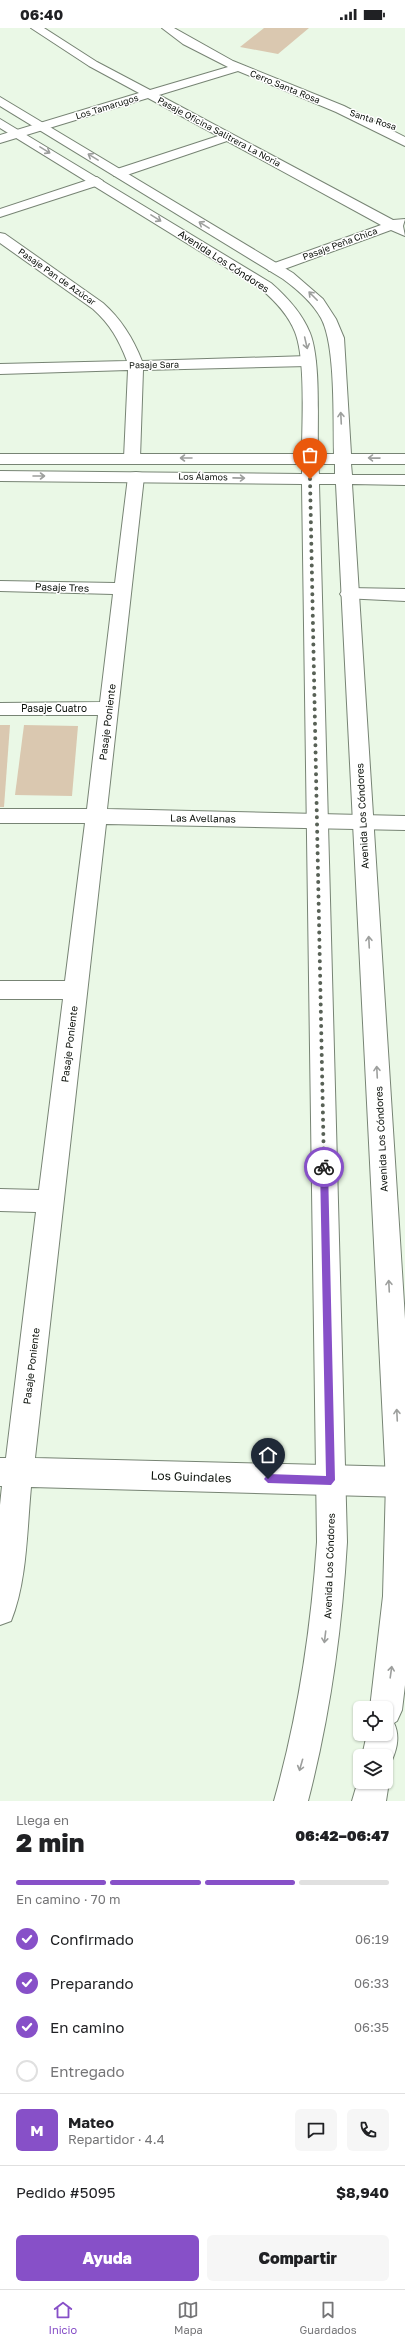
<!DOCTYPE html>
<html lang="es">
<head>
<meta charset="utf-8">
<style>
  body { margin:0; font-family:"Golos Text",sans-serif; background:#f6f6f6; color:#202124; height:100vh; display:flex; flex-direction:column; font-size:15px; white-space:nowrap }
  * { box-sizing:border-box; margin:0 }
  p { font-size:13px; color:#757577 }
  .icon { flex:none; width:22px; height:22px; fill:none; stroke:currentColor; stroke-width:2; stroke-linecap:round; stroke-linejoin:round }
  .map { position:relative; height:1773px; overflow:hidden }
  .drawer { display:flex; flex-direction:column; background:#fff; flex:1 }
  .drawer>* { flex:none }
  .controls { position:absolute; left:353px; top:1673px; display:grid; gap:8px }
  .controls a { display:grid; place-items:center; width:40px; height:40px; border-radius:6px; background:#fff; box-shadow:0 1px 3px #0004; font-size:20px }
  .pin { position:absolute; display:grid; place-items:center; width:34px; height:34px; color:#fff; margin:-41px -17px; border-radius:50% 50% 50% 0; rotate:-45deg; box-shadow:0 0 4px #0007 }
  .pin .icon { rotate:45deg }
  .courier { position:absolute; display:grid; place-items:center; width:40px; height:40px; margin:-20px; border:3px solid #8750c8; border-radius:50%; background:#fff; color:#222; box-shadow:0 1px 5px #0007 }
  .head em { font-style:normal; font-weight:800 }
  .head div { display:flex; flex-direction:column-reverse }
  .head { display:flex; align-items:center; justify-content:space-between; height:68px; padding:0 16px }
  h1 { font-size:26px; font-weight:800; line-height:30px }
  .bar { display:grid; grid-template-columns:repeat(4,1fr); gap:6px 4px; align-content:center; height:48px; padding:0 16px }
  .bar i { height:5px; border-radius:3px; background:#e0e0e0 }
  .bar .active { background:#8750c8 }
  .bar p { grid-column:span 4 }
  .line { display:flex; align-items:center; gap:10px; padding:0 16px; border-top:1px solid #e0e0e0 }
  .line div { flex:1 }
  .round { display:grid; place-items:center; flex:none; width:42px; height:42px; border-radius:6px; background:#f6f6f6 }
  ol { padding:0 16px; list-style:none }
  li { display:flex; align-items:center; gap:12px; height:44px }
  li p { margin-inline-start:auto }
  li .icon { padding:4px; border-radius:50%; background:#8750c8; color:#fff; stroke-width:4 }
  li:last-child { color:#757577 }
  li i { width:22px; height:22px; border:2px solid #e0e0e0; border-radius:50% }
  .primary-button { display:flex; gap:8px; margin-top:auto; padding:8px 16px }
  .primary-button a { flex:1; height:46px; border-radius:6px; background:#8750c8; color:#fff; font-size:16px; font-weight:800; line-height:46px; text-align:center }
  .primary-button a+a { background:#f6f6f6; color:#202124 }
  .status { display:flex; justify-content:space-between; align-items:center; height:28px; padding:0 20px; background:#fff; direction:ltr }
  .status svg { height:11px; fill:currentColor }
  .menu { display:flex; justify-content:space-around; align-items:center; height:56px; border-top:1px solid #e0e0e0; background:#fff; font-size:11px; color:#757577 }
  .menu a { display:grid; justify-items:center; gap:2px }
  .menu .active { color:#8750c8 }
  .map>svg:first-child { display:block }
  .green { fill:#dac8b0 }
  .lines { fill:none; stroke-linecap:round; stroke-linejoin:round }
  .street-casing { stroke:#778474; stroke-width:2 }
  .secondary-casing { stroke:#778474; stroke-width:2 }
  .street { fill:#fff; fill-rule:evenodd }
  .secondary { fill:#fff; fill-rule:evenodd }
  .oneway { stroke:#9d9f9d }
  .route { fill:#8750c8 }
  .done { stroke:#586156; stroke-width:4; stroke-dasharray:0 7.2 }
  .labels { text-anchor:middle; stroke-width:3; stroke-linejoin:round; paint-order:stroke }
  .far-street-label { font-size:9px; fill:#0a0f09; stroke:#fff }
  .street-label { font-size:10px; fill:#0a0f09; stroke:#fff }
  .near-street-label { font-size:12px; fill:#0a0f09; stroke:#fff }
</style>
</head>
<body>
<div class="status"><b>06:40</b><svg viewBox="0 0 49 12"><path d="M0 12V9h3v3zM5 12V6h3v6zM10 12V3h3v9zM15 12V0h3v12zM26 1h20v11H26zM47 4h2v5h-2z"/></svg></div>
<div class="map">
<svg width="405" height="1773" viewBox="0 0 405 1773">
  <rect width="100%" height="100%" fill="#eaf8e6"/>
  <!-- green -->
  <g class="green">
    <path d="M264,0H309L278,26L240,19Z"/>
    <path d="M0,697H10L4,779H0Z"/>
    <path d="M24,697L78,698L72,768L15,767Z"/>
  </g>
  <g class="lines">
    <!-- street casing -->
    <g class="street-casing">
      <g id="street">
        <path d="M31,0H44L97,34L150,62L228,39L183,16L162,0H174L233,33L344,78L405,109V118L336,84L238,43L159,67L393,192L405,191L403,198L405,208L391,202L279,243H269L267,240L269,237L381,197L227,113L124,148H114L113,145L114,142L218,108L148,70L0,115V107L139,65L89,38Z"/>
        <path d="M97,149L103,153L102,156L0,189V181Z"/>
        <path d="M0,205L5,206L103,275C121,291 133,310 142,333L308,328L316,333L308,338L143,342L140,430L138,433H126L124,430L128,342L0,346V336L127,333C119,312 110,296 93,281L0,215Z"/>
        <path d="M136,444L142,445L144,449L107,781L405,788V802L106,796L35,1430L405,1439V1469L31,1459C27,1501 27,1554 11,1593L0,1597V1477L2,1458H0V1430H6L36,1184L0,1183V1161L39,1162L63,971H0V953H65L85,795H0V781H87L98,687H0V675L100,674L113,566L0,563V553L115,555L128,449L130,445Z"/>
        <path d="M349,560L405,561V573L343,570L340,566L343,562Z"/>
      </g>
    </g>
    <!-- secondary casing -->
    <g class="secondary-casing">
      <g id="secondary">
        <path d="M0,69L293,245L323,271L336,291L344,310L351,426H405V436H351L352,447H405V457L352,456L405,1291V1657L402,1682L397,1693L394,1695C401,1710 396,1724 389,1739L386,1741V1728H362L367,1706H386V1680H370L383,1568L386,1454L336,456H319L347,1514C342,1602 330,1688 308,1773H274C298,1688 311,1602 317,1514L302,456L0,453V443L302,446V436H0V426H302C302,394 306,332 295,304C288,286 275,273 261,261L0,100V91L271,255C287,269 302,285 310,305C321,333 317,394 318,426H334C333,392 336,317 321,290C312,274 298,262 283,251L0,78ZM318,436H335V446H319Z"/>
        <path d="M360,1746V1754H386V1746L389,1754L386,1773H352Z"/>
      </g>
    </g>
    <!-- street -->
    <use href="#street" class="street"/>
    <!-- secondary -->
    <use href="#secondary" class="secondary"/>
  </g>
  <!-- one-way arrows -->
  <defs><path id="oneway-shaft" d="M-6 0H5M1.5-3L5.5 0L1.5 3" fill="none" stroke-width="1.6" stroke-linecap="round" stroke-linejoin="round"/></defs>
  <g class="oneway">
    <use href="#oneway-shaft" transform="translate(45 122) rotate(31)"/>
    <use href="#oneway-shaft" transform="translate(93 129) rotate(-149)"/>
    <use href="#oneway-shaft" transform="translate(156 190) rotate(32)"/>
    <use href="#oneway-shaft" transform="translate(204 197) rotate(-149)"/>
    <use href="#oneway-shaft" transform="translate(313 268) rotate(-135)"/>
    <use href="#oneway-shaft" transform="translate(306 315) rotate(77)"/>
    <use href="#oneway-shaft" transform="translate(341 390) rotate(-93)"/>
    <use href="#oneway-shaft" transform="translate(186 430) rotate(180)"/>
    <use href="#oneway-shaft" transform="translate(374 430) rotate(-179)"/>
    <use href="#oneway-shaft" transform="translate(39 448)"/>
    <use href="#oneway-shaft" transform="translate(239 450) rotate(1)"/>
    <use href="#oneway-shaft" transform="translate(369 914) rotate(-93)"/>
    <use href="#oneway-shaft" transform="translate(377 1044) rotate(-93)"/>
    <use href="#oneway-shaft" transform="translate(389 1258) rotate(-93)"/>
    <use href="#oneway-shaft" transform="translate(397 1387) rotate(-93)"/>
    <use href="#oneway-shaft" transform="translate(325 1609) rotate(97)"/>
    <use href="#oneway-shaft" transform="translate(391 1644) rotate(-82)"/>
    <use href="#oneway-shaft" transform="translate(301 1737) rotate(106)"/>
  </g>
  <!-- route -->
  <path class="route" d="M324,1136L328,1139L335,1452L331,1457L268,1455L264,1451L268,1446L326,1448L320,1139Z"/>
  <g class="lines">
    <!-- done -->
    <path class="done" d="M310,451L324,1139"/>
  </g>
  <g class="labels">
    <!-- far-street labels -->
    <g class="far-street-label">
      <text transform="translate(285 59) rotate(22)" y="3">Cerro Santa Rosa</text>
      <text transform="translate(107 79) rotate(-17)" y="3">Los Tamarugos</text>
      <text transform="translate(373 92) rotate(18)" y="3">Santa Rosa</text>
      <text transform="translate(219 104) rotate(28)" y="3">Pasaje Oficina Salitrera La Noria</text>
      <text transform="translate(340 216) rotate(-20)" y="3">Pasaje Peña Chica</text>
      <text transform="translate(57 249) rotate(35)" y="3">Pasaje Pan de Azúcar</text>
      <text transform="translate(154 337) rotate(-1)" y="3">Pasaje Sara</text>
      <text transform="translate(203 449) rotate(1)" y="3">Los Álamos</text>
    </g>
    <!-- street labels -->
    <g class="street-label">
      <text transform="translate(224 233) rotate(33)" y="4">Avenida Los Cóndores</text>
      <text transform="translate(62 559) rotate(2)" y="4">Pasaje Tres</text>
      <text x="54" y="684">Pasaje Cuatro</text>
      <text transform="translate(107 694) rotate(-83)" y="4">Pasaje Poniente</text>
      <text transform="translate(362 788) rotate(-93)" y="4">Avenida Los Cóndores</text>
      <text transform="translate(203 790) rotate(1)" y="4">Las Avellanas</text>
      <text transform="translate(69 1016) rotate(-83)" y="4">Pasaje Poniente</text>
      <text transform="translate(381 1111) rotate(-93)" y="4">Avenida Los Cóndores</text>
      <text transform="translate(31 1338) rotate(-83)" y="4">Pasaje Poniente</text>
      <text transform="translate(329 1538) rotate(-88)" y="4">Avenida Los Cóndores</text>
    </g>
    <!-- near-street labels -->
    <g class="near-street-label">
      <text transform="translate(191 1449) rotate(2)" y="4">Los Guindales</text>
    </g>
  </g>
</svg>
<div class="controls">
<a><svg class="icon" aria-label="locate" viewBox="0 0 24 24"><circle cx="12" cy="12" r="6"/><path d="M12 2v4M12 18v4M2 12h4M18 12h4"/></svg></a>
<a><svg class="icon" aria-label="layers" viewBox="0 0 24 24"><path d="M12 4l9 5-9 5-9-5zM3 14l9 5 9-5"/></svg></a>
</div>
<div class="pin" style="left:310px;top:451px;background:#ea580c"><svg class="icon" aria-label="bag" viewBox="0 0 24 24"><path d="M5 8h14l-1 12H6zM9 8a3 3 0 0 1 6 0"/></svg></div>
<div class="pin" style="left:268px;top:1451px;background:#1f2937"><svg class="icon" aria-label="home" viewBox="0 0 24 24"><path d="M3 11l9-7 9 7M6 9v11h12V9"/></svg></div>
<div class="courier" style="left:324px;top:1139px"><svg class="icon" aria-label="bike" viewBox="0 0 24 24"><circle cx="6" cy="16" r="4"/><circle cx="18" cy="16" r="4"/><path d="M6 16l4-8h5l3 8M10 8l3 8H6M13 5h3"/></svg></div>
</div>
<section class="drawer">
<div class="head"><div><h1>2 min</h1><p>Llega en</p></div><em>06:42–06:47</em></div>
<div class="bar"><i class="active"></i><i class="active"></i><i class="active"></i><i></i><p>En camino · 70 m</p></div>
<ol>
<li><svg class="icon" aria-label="check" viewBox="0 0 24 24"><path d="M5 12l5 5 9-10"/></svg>Confirmado<p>06:19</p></li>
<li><svg class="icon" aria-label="check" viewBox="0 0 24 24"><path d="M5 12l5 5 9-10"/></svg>Preparando<p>06:33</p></li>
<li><svg class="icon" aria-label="check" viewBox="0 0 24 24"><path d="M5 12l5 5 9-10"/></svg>En camino<p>06:35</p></li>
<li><i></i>Entregado</li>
</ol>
<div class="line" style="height:72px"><b class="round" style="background:#8750c8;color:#fff">M</b><div><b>Mateo</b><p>Repartidor · 4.4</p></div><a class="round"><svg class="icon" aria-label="chat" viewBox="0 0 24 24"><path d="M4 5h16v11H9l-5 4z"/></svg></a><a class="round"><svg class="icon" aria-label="phone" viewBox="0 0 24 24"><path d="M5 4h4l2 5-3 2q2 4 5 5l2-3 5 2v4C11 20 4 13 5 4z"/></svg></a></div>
<div class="line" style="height:52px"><div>Pedido #5095</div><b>$8,940</b></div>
<div class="primary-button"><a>Ayuda</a><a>Compartir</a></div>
</section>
<nav class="menu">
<a class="active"><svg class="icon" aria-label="home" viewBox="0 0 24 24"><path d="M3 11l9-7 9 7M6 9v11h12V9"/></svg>Inicio</a>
<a><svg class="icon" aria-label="map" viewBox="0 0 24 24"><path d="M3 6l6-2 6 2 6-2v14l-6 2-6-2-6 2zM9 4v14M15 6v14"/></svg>Mapa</a>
<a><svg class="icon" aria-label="saved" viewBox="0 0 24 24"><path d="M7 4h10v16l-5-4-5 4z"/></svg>Guardados</a>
</nav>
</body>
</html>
